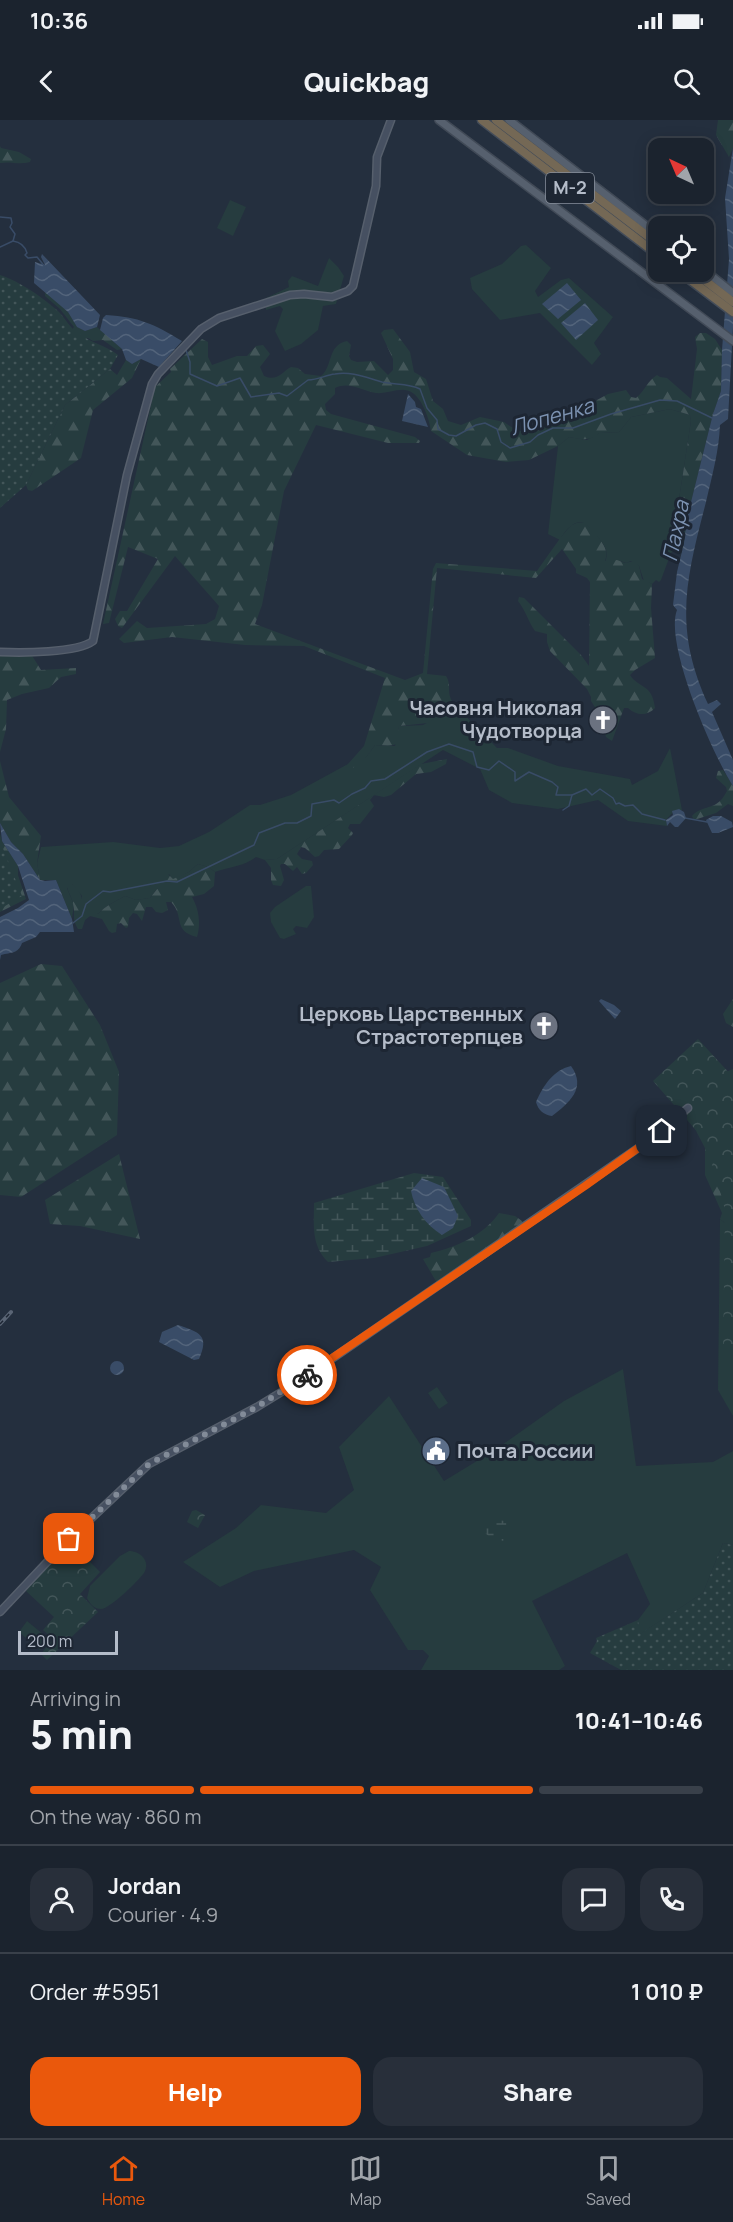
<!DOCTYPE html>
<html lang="en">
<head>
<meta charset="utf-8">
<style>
  body { margin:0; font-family:Manrope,sans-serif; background:#282f3a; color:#f1f3f6; height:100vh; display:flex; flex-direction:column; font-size:22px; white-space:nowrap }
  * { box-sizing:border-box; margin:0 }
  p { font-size:20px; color:#a0a4aa }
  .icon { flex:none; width:33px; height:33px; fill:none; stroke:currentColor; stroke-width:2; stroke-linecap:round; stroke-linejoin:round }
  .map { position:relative; height:1550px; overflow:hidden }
  .details { display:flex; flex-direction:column; background:#1b232e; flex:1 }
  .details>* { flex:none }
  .needle { width:39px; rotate:316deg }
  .tools { position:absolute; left:648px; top:18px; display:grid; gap:12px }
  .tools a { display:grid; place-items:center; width:66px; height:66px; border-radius:12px; background:#1b232e; box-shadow:0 3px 15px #0003,0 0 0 2px #39404a; font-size:30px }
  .scale { position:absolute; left:18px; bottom:15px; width:100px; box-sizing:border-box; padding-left:6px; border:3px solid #b4bcc9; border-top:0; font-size:16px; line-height:21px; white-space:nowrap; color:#b4bcc9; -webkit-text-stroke:4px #1d2633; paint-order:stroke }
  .pin { position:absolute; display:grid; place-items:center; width:51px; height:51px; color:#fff; margin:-26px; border-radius:12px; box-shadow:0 3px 9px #0006 }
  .courier { position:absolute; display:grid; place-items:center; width:60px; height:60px; margin:-30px; border:4px solid #ea580c; border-radius:50%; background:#fff; color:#222; box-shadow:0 2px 8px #0007 }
  .overview em { font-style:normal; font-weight:800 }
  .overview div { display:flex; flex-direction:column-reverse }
  .overview { display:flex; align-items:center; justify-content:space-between; height:102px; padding:0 30px }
  h1 { font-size:39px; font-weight:800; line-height:45px }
  .bar { display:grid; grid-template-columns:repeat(4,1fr); gap:9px 6px; align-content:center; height:72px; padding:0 30px }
  .bar i { height:8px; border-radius:4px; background:#39404a }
  .bar .on { background:#ea580c }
  .bar p { grid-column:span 4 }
  .line { display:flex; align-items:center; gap:15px; padding:0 30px; border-top:2px solid #39404a }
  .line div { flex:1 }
  .round { display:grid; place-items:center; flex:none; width:63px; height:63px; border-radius:18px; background:#282f3a }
  .button { display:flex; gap:12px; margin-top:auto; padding:12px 30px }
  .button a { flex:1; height:69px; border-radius:18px; background:#ea580c; color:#fff; font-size:24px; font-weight:800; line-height:69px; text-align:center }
  .button a+a { background:#282f3a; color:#f1f3f6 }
  .status { display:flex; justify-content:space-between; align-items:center; height:42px; padding:0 30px; background:#1b232e; direction:ltr }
  .status svg { height:16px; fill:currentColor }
  header { display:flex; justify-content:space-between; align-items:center; height:78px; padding:0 30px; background:#1b232e; font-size:27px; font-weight:800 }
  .tabs { display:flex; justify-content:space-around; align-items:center; height:84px; border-top:2px solid #39404a; background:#1b232e; font-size:16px; color:#a0a4aa }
  .tabs a { display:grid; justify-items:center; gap:3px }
  .tabs .on { color:#ea580c }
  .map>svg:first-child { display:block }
  .grass { fill:#263c3f }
  .forest { fill:url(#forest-firs) }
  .wetland { fill:url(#wetland-marsh) }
  .park { fill:url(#park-crowns) }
  .garden { fill:url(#garden-dots) }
  .water { fill:url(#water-waves) }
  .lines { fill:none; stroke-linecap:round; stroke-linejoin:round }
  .stream { stroke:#394c67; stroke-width:1.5 }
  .secondary-casing { stroke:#565f6c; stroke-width:9 }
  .primary-casing { stroke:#414a57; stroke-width:10 }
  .highway-casing { stroke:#434c59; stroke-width:11 }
  .secondary { stroke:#465061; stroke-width:6 }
  .primary { stroke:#56606e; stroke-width:7 }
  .highway { stroke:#746855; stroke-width:8 }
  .rail-casing { stroke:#5a6575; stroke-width:4 }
  .rail { stroke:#1d2633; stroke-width:1.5; stroke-dasharray:4.5; stroke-linecap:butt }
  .done { stroke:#828b98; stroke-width:6; stroke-dasharray:0 10.8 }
  .route { stroke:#ea580c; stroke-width:8 }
  .labels { text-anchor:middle; stroke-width:6; stroke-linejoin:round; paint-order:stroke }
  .shield { fill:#1d2633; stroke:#878f9c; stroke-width:1.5 }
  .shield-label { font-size:18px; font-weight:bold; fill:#b4bcc9 }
  .poi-label { font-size:20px; font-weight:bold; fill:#b4bcc9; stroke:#1d2633; text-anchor:end }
  .water-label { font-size:21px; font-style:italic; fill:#7c92b1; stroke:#1d2633 }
</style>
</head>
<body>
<div class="status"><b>10:36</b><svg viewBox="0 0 49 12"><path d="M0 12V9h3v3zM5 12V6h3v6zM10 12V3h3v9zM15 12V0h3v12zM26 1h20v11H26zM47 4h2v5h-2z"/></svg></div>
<header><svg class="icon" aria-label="back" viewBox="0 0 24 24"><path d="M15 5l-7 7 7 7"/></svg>Quickbag<svg class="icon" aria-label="search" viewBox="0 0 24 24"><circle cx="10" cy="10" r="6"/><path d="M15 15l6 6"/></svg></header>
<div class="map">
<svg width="733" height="1550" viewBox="0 0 733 1550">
  <defs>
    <pattern id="forest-firs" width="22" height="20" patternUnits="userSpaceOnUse" patternTransform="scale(1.5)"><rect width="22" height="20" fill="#263c3f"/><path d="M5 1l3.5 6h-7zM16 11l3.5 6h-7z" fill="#435659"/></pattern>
    <pattern id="wetland-marsh" width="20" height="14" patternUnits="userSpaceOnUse" patternTransform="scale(1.5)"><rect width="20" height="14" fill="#263c3f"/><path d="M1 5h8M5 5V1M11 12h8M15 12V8" fill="none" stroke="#435659"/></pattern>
    <pattern id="park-crowns" width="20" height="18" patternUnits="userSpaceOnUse" patternTransform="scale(1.5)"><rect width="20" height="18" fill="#263c3f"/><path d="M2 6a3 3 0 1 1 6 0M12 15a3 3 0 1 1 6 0" fill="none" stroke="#435659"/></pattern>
    <pattern id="garden-dots" width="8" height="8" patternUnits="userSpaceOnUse" patternTransform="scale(1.5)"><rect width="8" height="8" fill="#263c3f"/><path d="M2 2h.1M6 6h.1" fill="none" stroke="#435659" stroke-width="1.8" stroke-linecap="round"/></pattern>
    <pattern id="water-waves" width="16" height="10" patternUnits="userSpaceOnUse" patternTransform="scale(1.5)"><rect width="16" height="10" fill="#394c67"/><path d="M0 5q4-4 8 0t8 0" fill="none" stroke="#53647b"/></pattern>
  </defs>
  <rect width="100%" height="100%" fill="#242f3e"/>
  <!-- grass -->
  <g class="grass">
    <path d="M230,80L246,87L233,116L217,108Z"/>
    <path d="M526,125L551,148L535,171L538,177L561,160L569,158L613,197L594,223L601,234L592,245L540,193L500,200L472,169L470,158L502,144L521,126Z"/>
    <path d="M329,138L338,147L344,156L336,184L323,186L318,210L301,224L285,231L275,211L283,189L280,186L266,190V178L289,167L288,161L292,156L318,166Z"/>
    <path d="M670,289L690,295L691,301L678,386L680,396L675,407L680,413L687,408L681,434L673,431L671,433L661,460L659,462L656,460L652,464L644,461L639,446L631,441L626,443L620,441L605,442C610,430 602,421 593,413C590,410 589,407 587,405C576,396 564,412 560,420L548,414L558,326L569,317L587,320L599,313L619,312L631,297Z"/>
    <path d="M453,583L497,628H508L558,646L630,659L632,665L658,651L670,628L682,690H675L666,700L667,706L628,701L598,680L558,689L512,683L489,670L480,649L443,630L277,739L265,740L256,737C245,746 229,747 215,752L208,747L198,744L189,752L173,760L169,754L150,778L136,780L125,776C115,782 106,785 98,794L82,788V776L72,764L67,768L74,785L72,799L56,760H40L37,743L41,727L113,722L160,728L179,726L209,712L250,685H260L291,675L348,644V647L367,636L375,625L395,626L399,606L423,605L443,594Z"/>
    <path d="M306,766H311L314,797L307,808L296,806L293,809L296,814L284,819L280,818L271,802L270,793L275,787Z"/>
    <path d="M733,1094V1296L718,1270L720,1099L729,1106Z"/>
    <path d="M623,1249L636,1346L713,1342L733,1331V1425L723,1423L703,1473L639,1515L638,1500L650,1484L627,1433L532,1481L565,1546L559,1550H421L429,1536L423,1530H408L370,1470L381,1447L354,1430L254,1451L220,1467L183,1442L236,1408L261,1385L326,1393L354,1370L339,1327L389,1276L444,1361L495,1330L564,1281Z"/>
    <path d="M437,1267L448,1283L439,1289L428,1273Z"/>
    <path d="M129,1431C140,1431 151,1441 144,1453C139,1460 110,1489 101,1489C94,1489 90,1484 87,1478L90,1466L120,1436Z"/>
    <path d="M27,1501L49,1519L40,1530L19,1512Z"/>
  </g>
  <!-- forest -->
  <g class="forest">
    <path d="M718,0H733V28L729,37L716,15Z"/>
    <path d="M0,26L1,28L19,32L31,39L30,42C19,45 11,41 0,43Z"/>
    <path d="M45,171L68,192L77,207L85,211L97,207L122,229L117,230L103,220L93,221L88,218L73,221L71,211L74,207L60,189L45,176Z"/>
    <path d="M393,209L410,232L414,252L426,259L433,281L443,289L448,301L461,305L480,297L504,302L517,311H531L556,302L570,300L591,289L597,280L608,274L626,270L631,277L636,278C645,271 647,261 657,255L660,257L667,258L691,279L697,229L695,217L700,213H706L715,219L722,230L721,271L713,294L687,398V408L680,414L674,403L680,396L678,386L691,301L690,295L670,289L631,297L619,312L599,313C590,322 581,319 569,317L558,326L529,340L506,342L467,335L431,311C429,297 420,271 405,270C395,269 386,274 376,273C363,271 349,261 335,268V274L325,284L326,290L331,294L415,317L420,321L419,323H388L316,305L284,371L262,485L255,504L405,560L423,553L433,449L436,443L537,451C545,440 564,411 572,405C577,402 581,402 586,403C594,415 611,425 605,441L617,440L625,443L634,441L639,446L642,459L652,464V466L651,488L655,538L635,550L630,555C639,569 652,563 655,588C647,596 637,596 628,588H624L612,621L606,617L600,595L591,581V577L587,569L550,531L547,522V514L535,511C528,501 526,491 518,481L519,477L524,478L581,535L589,546L590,462L587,458L576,453V449L562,429L536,458L437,448L427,554L446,556C452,565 446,573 453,583L443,594L428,603L399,606L398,612L402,617C397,629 386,625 375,625L367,636L353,648L347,647L348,644L364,626L385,558L304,526L245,525L172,517L124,523L119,519L137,501L147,508L206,504L215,499L219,486L175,436L122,508L118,506L115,499L120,491H127L158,439L128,427L109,503L103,504L155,267L171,252L170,249L202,219L208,222V237L212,245L237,236H247L256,226L263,225L270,234L260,247L264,256C277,262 282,252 291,247L298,248L305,254L321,256C333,247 327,225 347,221L351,225L349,236L351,240L357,242L374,241L388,255L393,250V239L381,213L384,210Z"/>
    <path d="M141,239L132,258L93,290L81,338L32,371L28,370L26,365L65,285L110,249L117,255L126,240L132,244Z"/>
    <path d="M0,534H31L41,550L76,548V554L61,557L49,568L22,574L7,580L6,609L0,632Z"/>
    <path d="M447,639L446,644L431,652L416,654L391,675L384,677L374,675L370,680L374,686L360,704H350L348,708L353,713L352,715L339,729L324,730L319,736L315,737L305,728L301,727L297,734L302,739L312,741L313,745L306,753L302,754L297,747L293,751L285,744H281L280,746L284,760L281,766L273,765L271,760V748L265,740L277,739L421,644Z"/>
    <path d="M0,641L9,677L41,716L37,743L40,760L23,734L11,722L0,703Z"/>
    <path d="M723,650L733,666V686L728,684L716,693L694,700L692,696C701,686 713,689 721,680C723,678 725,674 727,671L726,667L716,658L718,651Z"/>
    <path d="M0,714L2,721L18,746V755L26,779L0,792V784L17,775L19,769L0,735Z"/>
    <path d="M198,744L208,747L215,752L214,766L204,774L192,777C199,789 201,804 197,817C172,811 185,796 171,782H166L168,790L162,793L156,792L152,787H146L142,801L137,794L133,793L129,798L128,807L126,808L121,803L117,804L116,812L112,813L109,811L102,799L90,796L85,800L82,809H78C71,796 76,796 73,784C72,776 67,772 67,764H72C81,772 82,776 83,788L89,787L98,794C106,785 115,782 125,776L136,780L150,778L158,768V763L168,754L173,759L189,752Z"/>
    <path d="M41,844L62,846L100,905L119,952L117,1015L21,1077L0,1075V863Z"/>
    <path d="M733,879V907L726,903L723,894Z"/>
    <path d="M733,949V1094L729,1106L720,1099L722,1093L705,1055V1028L694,1007L726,952Z"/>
    <path d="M119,1034L140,1119L80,1106L50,1104L45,1080Z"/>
    <path d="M499,1093L515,1096L525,1103L437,1163L423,1139L430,1137L431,1133C457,1127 484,1115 499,1093Z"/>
  </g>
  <!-- wetland -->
  <g class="wetland">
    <path d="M414,1053L443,1057L471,1100V1106L427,1126L374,1138L328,1142C311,1125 314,1105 314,1083Z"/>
    <path d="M482,1399L506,1401L507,1421L493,1420L484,1412Z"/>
  </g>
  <!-- park -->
  <g class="park">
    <path d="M698,919L733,957V1238H723L725,1090L708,1024L653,961Z"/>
    <path d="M196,1390L205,1395L198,1408L187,1402L192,1391Z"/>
    <path d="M70,1422L100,1452L80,1474L98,1492L47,1540L41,1534L53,1519L43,1510L54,1497L26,1471Z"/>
  </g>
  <!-- garden -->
  <g class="garden">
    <path d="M0,155C19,161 44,178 59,192C66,199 69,207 78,213C91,223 105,225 118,235L110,249L65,285L26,365L0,388Z"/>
    <path d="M0,721L22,776L0,789Z"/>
    <path d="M723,1423L733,1425V1550H621L590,1533L597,1521L596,1518L638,1500L640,1514L703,1473Z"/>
  </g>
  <!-- water -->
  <g class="water">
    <path d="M733,28V207L728,299L720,305C719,331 712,356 706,382C686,459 673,508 708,584L717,580L721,584L712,592L733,640V666C713,635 664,524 677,490L673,485L677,452L684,423L687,398L713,294L721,271L722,230L729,139L725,78Z"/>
    <path d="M42,134L100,195L97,207L85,211L77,207L68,192L34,163L35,142L45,145L41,137Z"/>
    <path d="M567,163L581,180L558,199L542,184Z"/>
    <path d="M585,183L598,200L576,220L561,203Z"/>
    <path d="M106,195C139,197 154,204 182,221L159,247L141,239L132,244L126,240L122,229L100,210L103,198Z"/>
    <path d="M408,274L415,282L416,287L421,289L428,307L402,301Z"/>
    <path d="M679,689L684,692L686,698L678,707H675L670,702L667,706L666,700L673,695L672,691Z"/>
    <path d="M721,696L732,702L733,707L718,713H712L706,700L713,696Z"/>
    <path d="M0,703L11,722L23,734L40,760L45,761L56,760L72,799L74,812H40L36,817L22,823C18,834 12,832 1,835L0,840V797L18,788L29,780L18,746L2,721Z"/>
    <path d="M601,879L614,885L621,891L615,899L599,881Z"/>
    <path d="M571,946C587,968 569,983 552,996C544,995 538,990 536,982C543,966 553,950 571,946Z"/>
    <path d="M422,1058L444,1067L458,1096L453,1108L442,1115C425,1104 415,1090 411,1071Z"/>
    <path d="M178,1205C199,1212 210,1215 199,1239L194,1240L159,1222L162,1212Z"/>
    <circle cx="117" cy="1248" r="7"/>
  </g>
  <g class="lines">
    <!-- stream -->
    <g class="stream">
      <path d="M0,97L11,98L12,103L10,107L15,114L13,121C20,122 25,126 27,133L25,135L28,138L37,137L46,148"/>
      <path d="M0,127L13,121"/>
      <path d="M186,230L190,242V254L217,266L240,258L251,277L279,273L287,276L308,260C319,260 325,255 335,254C352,251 367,258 382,262C395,265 408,263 420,269L427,288L437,300L438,309L449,315L456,316L476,305L485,303L497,309L501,322L510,328L530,322L538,315L553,308H573L611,294L660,280L677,281L712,298"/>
      <path d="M563,690L569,686L572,675"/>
      <path d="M685,698L707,702"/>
      <path d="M73,803L82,796L86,784L103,771L110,772L167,761L177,762L254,725L259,713L285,703H297L311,696L312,684L334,680L339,683L352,674L365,668L371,661L385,659L427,632L449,624L473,632L477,647L489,650L499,641L515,652V661L529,652L552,662L558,667L556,675H572L586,669L592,675L600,669L613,678L616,684L619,683L625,686L633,685L642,694L665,700"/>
    </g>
    <!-- secondary casing -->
    <g class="secondary-casing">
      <g id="secondary">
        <path d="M0,532C21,533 77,533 93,521L127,355L152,264L158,254L201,209L219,198L290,175L304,174L332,177L348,171L353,166L376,66L377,37L391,0"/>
        <path d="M0,1492L65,1423L149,1344L257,1287L301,1260L644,1024L688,988"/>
      </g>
    </g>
    <!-- primary casing -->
    <g class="primary-casing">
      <g id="primary">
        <path d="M439,0L733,221"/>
        <path d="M509,0L658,115"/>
        <path d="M704,150L733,173"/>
      </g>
    </g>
    <!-- highway casing -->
    <g class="highway-casing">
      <g id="highway">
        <path d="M482,0L658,135"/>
        <path d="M496,0L658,124"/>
        <path d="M680,152L733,192"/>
        <path d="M694,152L733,182"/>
      </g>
    </g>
    <!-- secondary -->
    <use href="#secondary" class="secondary"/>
    <!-- primary -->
    <use href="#primary" class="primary"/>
    <!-- highway -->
    <use href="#highway" class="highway"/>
    <!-- rail casing -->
    <g class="rail-casing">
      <path id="rail" d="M0,1204L11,1192"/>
    </g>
    <!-- rail -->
    <use href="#rail" class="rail"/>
  </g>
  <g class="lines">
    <!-- done -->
    <path class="done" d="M69,1419L149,1344L257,1287L307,1255"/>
    <!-- route -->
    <path class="route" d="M307,1255L585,1066L662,1011"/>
  </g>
  <!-- icons -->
  <defs>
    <g id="church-disc" transform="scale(1.5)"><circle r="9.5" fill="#6b7280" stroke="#1d2633"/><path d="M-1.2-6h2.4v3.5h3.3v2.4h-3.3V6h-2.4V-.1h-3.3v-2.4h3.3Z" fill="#fff"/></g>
    <g id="civic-disc" transform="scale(1.5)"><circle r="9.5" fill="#5c6f8a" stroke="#1d2633"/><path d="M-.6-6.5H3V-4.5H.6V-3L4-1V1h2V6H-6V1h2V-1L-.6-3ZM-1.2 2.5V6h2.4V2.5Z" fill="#fff"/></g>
  </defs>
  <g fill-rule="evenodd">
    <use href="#church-disc" x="603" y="600"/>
    <use href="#church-disc" x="544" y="906"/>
    <use href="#civic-disc" x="436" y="1331"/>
  </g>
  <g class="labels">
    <!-- shield labels -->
    <rect class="shield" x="546" y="53" width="48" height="30" rx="4.5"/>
    <g class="shield-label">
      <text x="570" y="74">М-2</text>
    </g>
    <!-- poi labels -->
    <g class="poi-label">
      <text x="582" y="595">Часовня Николая<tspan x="582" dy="23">Чудотворца</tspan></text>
      <text x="523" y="901">Церковь Царственных<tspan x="523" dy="23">Страстотерпцев</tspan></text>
      <text x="457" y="1338" text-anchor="start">Почта России</text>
    </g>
    <!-- water labels -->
    <g class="water-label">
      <text transform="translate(552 297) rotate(-16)" y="7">Лопенка</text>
      <text transform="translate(676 411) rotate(-78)" y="7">Пахра</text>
    </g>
  </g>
</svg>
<div class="tools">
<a><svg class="needle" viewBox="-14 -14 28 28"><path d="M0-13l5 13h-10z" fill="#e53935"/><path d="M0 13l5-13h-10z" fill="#a0a4aa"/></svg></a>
<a><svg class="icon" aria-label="locate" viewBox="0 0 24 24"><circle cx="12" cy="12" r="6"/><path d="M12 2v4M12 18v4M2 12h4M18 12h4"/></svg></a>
</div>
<div class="scale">200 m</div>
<div class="pin" style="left:69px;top:1419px;background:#ea580c"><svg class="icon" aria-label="bag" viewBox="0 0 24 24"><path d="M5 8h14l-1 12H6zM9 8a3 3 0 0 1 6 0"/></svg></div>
<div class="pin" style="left:662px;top:1011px;background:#1f2937"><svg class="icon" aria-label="home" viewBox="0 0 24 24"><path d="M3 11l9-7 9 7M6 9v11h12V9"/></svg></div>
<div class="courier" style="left:307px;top:1255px"><svg class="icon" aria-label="bike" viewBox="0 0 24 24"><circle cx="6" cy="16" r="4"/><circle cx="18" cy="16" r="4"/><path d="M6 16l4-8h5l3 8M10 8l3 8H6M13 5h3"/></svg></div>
</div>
<section class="details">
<div class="overview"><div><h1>5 min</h1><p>Arriving in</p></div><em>10:41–10:46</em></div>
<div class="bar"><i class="on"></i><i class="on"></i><i class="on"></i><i></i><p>On the way · 860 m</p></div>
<div class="line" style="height:108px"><a class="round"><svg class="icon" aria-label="person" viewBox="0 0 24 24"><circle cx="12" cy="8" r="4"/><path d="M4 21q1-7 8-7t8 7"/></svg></a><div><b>Jordan</b><p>Courier · 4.9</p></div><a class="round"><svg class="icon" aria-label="chat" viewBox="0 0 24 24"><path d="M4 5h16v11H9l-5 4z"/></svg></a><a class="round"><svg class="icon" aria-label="phone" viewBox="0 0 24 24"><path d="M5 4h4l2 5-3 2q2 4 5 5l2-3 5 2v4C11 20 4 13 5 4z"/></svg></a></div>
<div class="line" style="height:78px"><div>Order #5951</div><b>1 010 ₽</b></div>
<div class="button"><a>Help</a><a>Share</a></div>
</section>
<nav class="tabs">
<a class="on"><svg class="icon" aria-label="home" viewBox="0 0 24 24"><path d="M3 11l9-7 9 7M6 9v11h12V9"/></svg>Home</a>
<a><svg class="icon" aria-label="map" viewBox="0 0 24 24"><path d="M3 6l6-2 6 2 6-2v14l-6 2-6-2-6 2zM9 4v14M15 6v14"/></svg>Map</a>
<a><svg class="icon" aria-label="saved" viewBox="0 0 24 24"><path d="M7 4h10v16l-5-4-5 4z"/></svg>Saved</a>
</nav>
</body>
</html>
